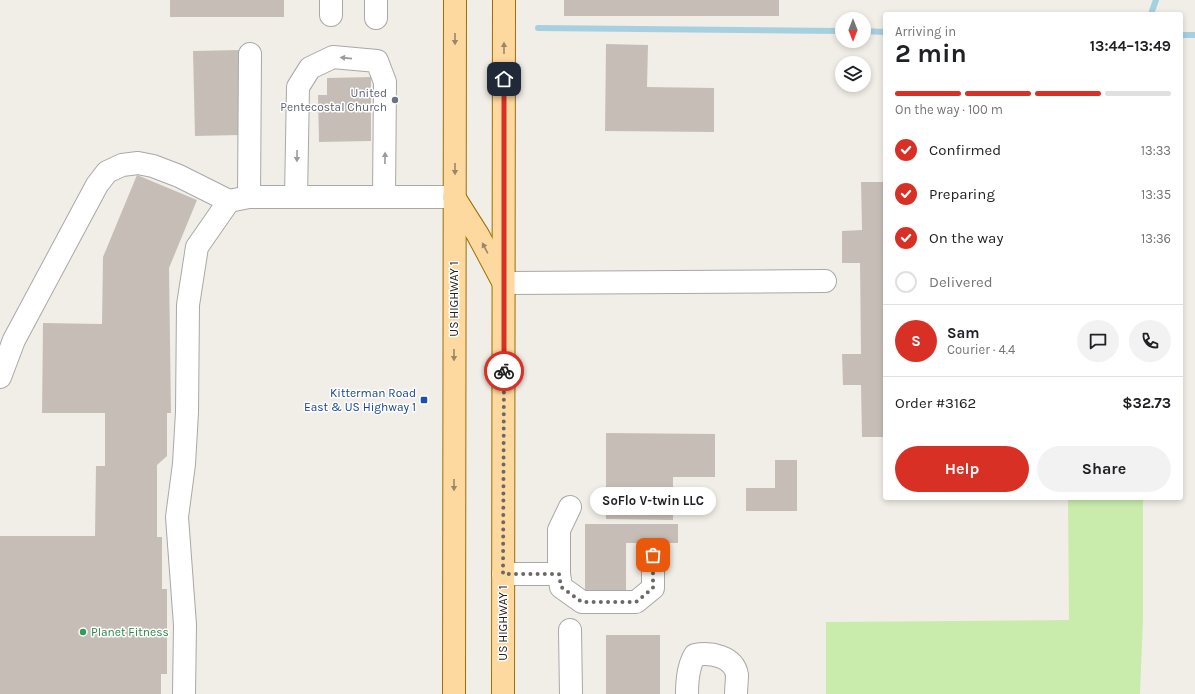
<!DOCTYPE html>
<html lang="en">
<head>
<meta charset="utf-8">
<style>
  body { margin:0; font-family:Karla,sans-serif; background:#f2f2f2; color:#202124; height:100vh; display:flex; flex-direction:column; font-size:15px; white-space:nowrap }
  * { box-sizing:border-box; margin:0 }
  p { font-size:13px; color:#757577 }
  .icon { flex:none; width:22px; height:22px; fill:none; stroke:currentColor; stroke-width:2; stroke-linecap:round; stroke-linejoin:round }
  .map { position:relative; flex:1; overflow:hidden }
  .side { position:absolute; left:883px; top:12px; width:300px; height:488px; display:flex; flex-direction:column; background:#fff; border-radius:4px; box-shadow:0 2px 6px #0003 }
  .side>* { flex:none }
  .needle { width:26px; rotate:180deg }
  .fabs { position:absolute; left:835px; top:12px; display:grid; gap:8px }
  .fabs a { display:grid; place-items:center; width:36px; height:36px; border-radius:50%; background:#fff; box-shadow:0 2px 6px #0003; font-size:20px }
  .pin { position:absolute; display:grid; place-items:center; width:34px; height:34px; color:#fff; margin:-17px; border-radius:8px; box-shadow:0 2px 6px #0006 }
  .courier { position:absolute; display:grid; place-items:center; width:40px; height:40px; margin:-20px; border:3px solid #d93025; border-radius:50%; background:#fff; color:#222; box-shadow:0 1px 5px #0007 }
  .bubble { position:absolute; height:28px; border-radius:14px; background:#fff; box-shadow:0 2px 6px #0003; font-size:13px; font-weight:700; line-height:28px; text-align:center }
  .summary em { font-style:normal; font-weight:700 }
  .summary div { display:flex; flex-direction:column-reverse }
  .summary { display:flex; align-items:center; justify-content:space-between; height:68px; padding:0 12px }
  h1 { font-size:26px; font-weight:700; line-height:30px }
  .bar { display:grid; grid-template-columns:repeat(4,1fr); gap:6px 4px; align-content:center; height:48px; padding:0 12px }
  .bar i { height:5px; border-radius:3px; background:#e0e0e0 }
  .bar .current { background:#d93025 }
  .bar p { grid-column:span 4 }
  .line { display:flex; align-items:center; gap:10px; padding:0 12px; border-top:1px solid #e0e0e0 }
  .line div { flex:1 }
  .round { display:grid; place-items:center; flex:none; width:42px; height:42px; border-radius:21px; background:#f2f2f2 }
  ol { padding:0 12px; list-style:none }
  li { display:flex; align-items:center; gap:12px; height:44px }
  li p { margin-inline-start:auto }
  li .icon { padding:4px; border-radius:50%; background:#d93025; color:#fff; stroke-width:4 }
  li:last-child { color:#757577 }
  li i { width:22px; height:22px; border:2px solid #e0e0e0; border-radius:50% }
  .action { display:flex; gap:8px; margin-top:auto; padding:8px 12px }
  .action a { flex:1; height:46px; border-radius:24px; background:#d93025; color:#fff; font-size:16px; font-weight:700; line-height:46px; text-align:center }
  .action a+a { background:#f2f2f2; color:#202124 }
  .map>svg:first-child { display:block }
  .grass { fill:#c9ecac }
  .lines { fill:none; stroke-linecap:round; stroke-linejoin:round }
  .stream { stroke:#a6d0e0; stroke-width:6 }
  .building { fill:#c6beb6 }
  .minor-casing { stroke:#a8a8a8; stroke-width:24 }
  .major-casing { stroke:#9d7000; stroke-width:24 }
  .minor { stroke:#fff; stroke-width:22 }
  .major { stroke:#fed99f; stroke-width:22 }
  .oneway { fill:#9b8666 }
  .oneway2 { fill:#9b9b9b }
  .done { stroke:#6a6966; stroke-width:4; stroke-dasharray:0 7.2 }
  .route { stroke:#d93025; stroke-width:5 }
  .worship-dot { fill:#6b7280; stroke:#fff; stroke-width:1.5 }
  .transit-dot { fill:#1a4fb4; stroke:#fff; stroke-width:1.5 }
  .leisure-dot { fill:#2e9e5b; stroke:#fff; stroke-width:1.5 }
  .labels { text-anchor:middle; stroke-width:3; stroke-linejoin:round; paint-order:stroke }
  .worship-label { font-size:12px; fill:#5b616d; stroke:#fff; text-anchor:end }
  .street-label { font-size:12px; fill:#212121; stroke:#fff }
  .transit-label { font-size:12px; fill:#164399; stroke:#fff; text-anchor:end }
  .leisure-label { font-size:12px; fill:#27864d; stroke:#fff; text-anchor:start }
</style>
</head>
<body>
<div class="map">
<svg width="1195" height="694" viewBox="0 0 1195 694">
  <rect width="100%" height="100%" fill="#f1eee7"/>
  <!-- grass -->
  <path class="grass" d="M1068,498H1143V619L1140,694H826V622L1069,620Z"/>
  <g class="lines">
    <!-- stream -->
    <g class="stream">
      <path d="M1151,14L1156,0"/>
      <path d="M538,28L842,31"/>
      <path d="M864,31L885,32"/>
      <path d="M1181,35H1195"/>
    </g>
  </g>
  <!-- building -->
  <g class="building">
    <rect x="170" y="0" width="114" height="17"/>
    <rect x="564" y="0" width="215" height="16"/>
    <path d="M606,44L648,45L647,87L714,88V132L605,131Z"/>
    <path d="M239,50L240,135L195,136L193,51Z"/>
    <path d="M371,77V141L319,142L318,95H327V78Z"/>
    <path d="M137,175L197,200L169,268L171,413H167V456L157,465V537H162V589H167V674H161V694H0V536H95L96,466H105V413H42L43,323L102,324L103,257Z"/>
    <path d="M861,182H885V437H862L861,385H843L842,354H861L860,263H842V231L862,230Z"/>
    <path d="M606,433L715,434V477H673V520L606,519Z"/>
    <path d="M775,460H797V511H746V488H775Z"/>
    <path d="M585,524H678V543H626V596H585Z"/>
    <rect x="606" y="635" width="54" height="59"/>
  </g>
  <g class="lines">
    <!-- minor casing -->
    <g class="minor-casing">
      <g id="minor">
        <path d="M376,0V18"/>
        <path d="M331,15V0"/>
        <path d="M249,197L250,54"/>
        <path d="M296,197L298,87L310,68L333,57L377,61L385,82L384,197"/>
        <path d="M504,283L825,281"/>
        <path d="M0,377L14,340L97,185L107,172L122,165L138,163L153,166L179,176L229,201"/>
        <path d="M503,574H559V530L570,507"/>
        <path d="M559,574L561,587L582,602H636L653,588V555"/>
        <path d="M570,630L571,694"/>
        <path d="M184,694L185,625L177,517L184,464L187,412L188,305L197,247L229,201L249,197H454"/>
        <path d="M687,694C687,681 688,666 695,655C710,652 734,656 737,675C737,681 736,688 736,694"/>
      </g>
    </g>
    <!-- major casing -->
    <g class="major-casing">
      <g id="major">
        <path d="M454,197L478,235L502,280"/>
        <path d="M454,694L455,0"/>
        <path d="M503,694L504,0"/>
      </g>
    </g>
    <!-- minor -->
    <use href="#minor" class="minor"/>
    <!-- major -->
    <use href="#major" class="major"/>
  </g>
  <!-- one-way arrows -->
  <defs><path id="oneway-solid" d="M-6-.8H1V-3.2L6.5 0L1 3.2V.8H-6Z"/></defs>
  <g class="oneway">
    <use href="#oneway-solid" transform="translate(455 39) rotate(90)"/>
    <use href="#oneway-solid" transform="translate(504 48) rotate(-90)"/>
    <use href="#oneway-solid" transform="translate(455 169) rotate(90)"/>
    <use href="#oneway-solid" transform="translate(485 248) rotate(-118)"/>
    <use href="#oneway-solid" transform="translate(454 355) rotate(90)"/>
    <use href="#oneway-solid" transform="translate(454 485) rotate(90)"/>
  </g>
  <g class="oneway2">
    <use href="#oneway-solid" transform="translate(346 58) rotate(-174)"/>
    <use href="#oneway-solid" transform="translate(297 156) rotate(91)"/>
    <use href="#oneway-solid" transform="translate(385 158) rotate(-89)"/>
  </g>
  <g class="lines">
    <!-- done -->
    <path class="done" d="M504,371L503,574H559L561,587L582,602H636L653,588V555"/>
    <!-- route -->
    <path class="route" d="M504,371V79"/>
  </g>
  <!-- markers -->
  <circle class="worship-dot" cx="395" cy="100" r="4"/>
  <rect class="transit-dot" x="420" y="396" width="8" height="8" rx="2"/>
  <circle class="leisure-dot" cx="83" cy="632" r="4"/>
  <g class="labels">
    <!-- worship labels -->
    <g class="worship-label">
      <text x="387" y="97">United<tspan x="387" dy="14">Pentecostal Church</tspan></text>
    </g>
    <!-- street labels -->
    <g class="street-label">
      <text transform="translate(454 299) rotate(-90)" y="4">US HIGHWAY 1</text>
      <text transform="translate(503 623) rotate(-90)" y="4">US HIGHWAY 1</text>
    </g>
    <!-- transit labels -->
    <g class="transit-label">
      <text x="416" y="397">Kitterman Road<tspan x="416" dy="14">East &amp; US Highway 1</tspan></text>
    </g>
    <!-- leisure labels -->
    <g class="leisure-label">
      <text x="91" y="636">Planet Fitness</text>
    </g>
  </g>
</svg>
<div class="fabs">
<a><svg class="needle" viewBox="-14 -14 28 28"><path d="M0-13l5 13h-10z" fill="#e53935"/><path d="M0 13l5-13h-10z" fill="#757577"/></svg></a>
<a><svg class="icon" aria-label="layers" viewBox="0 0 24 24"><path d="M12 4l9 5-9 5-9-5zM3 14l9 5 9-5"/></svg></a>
</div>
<div class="pin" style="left:653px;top:555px;background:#ea580c"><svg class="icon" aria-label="bag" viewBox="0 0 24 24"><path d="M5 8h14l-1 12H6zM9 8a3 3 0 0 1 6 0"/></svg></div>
<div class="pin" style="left:504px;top:79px;background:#1f2937"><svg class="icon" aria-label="home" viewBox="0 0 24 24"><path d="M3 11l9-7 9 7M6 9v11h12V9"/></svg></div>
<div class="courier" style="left:504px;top:371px"><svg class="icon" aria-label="bike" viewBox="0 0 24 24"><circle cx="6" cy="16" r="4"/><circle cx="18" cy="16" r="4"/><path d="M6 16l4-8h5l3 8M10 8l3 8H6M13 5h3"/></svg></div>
<div class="bubble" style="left:590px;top:487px;width:126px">SoFlo V-twin LLC</div>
<section class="side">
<div class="summary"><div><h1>2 min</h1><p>Arriving in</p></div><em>13:44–13:49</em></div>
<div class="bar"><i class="current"></i><i class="current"></i><i class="current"></i><i></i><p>On the way · 100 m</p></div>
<ol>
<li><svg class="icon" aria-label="check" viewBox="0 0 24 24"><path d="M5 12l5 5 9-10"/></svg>Confirmed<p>13:33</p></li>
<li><svg class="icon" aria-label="check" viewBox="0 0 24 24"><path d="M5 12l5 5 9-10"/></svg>Preparing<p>13:35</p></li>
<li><svg class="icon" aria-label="check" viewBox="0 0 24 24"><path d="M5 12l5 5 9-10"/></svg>On the way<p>13:36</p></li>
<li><i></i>Delivered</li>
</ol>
<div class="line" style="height:72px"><b class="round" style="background:#d93025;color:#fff">S</b><div><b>Sam</b><p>Courier · 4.4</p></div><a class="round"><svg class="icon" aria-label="chat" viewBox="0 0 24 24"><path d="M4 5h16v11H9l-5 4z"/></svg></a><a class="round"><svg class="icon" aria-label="phone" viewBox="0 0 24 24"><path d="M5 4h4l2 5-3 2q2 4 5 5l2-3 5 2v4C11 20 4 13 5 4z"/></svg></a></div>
<div class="line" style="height:52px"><div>Order #3162</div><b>$32.73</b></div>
<div class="action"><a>Help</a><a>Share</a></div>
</section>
</div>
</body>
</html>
